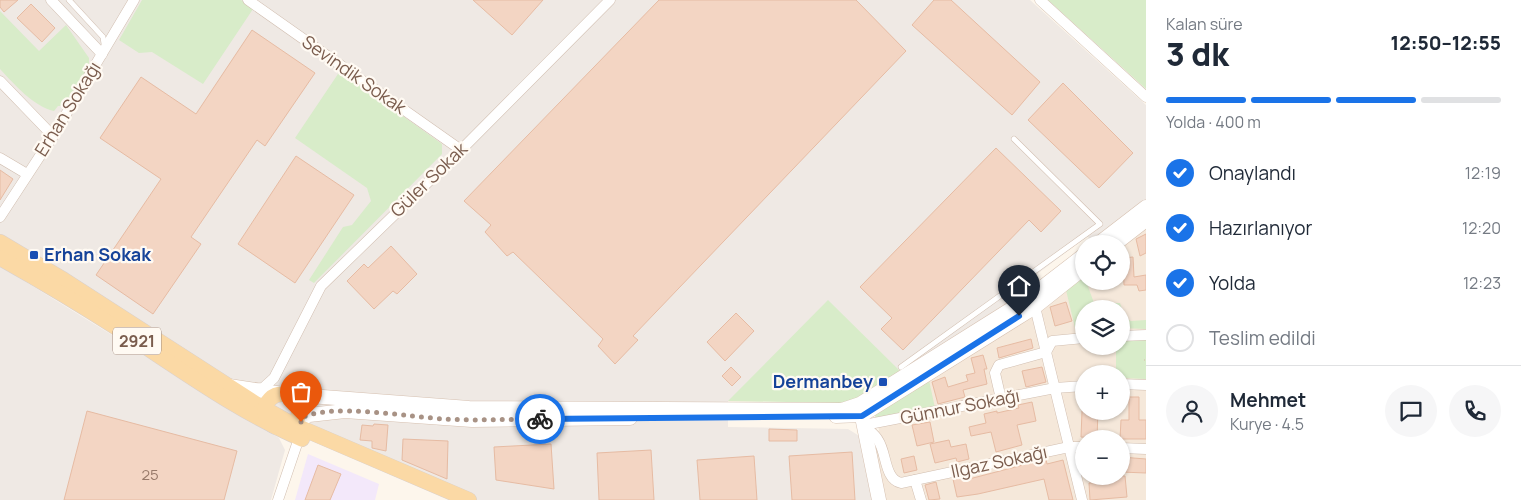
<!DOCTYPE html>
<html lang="tr">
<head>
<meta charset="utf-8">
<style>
  body { margin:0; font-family:Manrope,sans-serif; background:#f6f6f7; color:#1f2937; height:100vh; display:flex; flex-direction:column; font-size:19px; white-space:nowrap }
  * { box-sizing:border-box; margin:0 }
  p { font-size:16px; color:#747a83 }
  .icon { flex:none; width:28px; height:28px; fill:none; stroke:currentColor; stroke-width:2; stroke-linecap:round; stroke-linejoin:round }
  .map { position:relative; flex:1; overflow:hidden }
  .drawer { display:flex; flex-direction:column; background:#fff; width:375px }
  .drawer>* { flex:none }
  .tools { position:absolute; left:1075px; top:235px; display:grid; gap:10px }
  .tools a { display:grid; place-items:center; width:55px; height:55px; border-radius:50%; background:#fff; box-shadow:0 1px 4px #0004; font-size:25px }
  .pin { position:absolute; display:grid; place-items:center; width:42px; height:42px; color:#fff; margin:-51px -21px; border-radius:50% 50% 50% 0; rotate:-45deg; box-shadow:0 0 5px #0007 }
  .pin .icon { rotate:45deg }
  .courier { position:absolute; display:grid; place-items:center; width:50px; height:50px; margin:-25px; border:4px solid #1a73e8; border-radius:50%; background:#fff; color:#222; box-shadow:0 1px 6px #0007 }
  .headline em { font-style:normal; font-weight:800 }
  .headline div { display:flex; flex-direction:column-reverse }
  .headline { display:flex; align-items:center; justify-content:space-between; height:85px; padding:0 20px }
  h1 { font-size:32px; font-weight:800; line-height:38px }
  .bar { display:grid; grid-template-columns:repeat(4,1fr); gap:8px 5px; align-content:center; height:60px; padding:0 20px }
  .bar i { height:6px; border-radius:4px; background:#e0e1e3 }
  .bar .on { background:#1a73e8 }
  .bar p { grid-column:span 4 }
  .line { display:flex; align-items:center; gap:12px; padding:0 20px; border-top:1px solid #e0e1e3 }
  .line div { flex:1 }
  .round { display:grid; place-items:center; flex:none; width:52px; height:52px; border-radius:26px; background:#f6f6f7 }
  ol { padding:0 20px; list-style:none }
  li { display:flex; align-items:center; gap:15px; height:55px }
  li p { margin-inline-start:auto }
  li .icon { padding:5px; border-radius:50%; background:#1a73e8; color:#fff; stroke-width:4 }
  li:last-child { color:#747a83 }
  li i { width:28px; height:28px; border:2px solid #e0e1e3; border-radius:50% }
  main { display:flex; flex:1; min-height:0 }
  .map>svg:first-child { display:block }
  .residential { fill:#f5e8da; fill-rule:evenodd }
  .industrial { fill:#efe9e4 }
  .education { fill:#f3e8fa }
  .green { fill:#d8ecc9 }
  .building { fill:#f3d5c3; stroke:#e6bba3 }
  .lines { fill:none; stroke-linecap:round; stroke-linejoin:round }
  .lane-casing { stroke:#d1beb0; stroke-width:6 }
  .street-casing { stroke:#d1beb0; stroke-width:11 }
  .secondary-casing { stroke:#d6c0b0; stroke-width:15 }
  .primary-casing { stroke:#dad1cd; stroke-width:16 }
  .path { stroke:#d9b8a5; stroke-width:1; stroke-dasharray:1 4; stroke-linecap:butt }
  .lane { stroke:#fff; stroke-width:5 }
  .street { stroke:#fff; stroke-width:10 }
  .secondary { stroke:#fff; stroke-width:14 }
  .primary { stroke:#fbd9a5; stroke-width:15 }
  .done { stroke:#a89285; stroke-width:5; stroke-dasharray:0 9 }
  .route { stroke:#1a73e8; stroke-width:6 }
  .transit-dot { fill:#1a4fb4; stroke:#fffaf3; stroke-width:2 }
  .labels { text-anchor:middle; stroke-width:4.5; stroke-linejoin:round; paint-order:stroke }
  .number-label { font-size:15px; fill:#987a6a }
  .shield { fill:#fffaf3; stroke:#a28b7f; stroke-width:1 }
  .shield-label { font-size:16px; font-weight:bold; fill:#7a5c4d }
  .street-label { font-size:18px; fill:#7a5c4d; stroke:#fffaf3 }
  .transit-label { font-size:18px; font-weight:bold; fill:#164399; stroke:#fffaf3; text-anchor:start }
</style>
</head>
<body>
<main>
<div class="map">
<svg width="1146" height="500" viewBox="0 0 1146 500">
  <rect width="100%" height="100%" fill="#fdf6ec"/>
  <!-- residential -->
  <path class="residential" d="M1146,226V500H884L872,443L879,430L875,415L1084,276V281H1121V246ZM1084,309H1121V346H1084ZM1084,374H1121V411H1084ZM1084,439H1121V476H1084Z"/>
  <!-- industrial -->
  <g class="industrial">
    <path d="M0,0H1030L1146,105V201L1094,243L1087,236L1006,298L1008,302L901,372L728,401V427L848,429L861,437L874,500H455L292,428L0,236Z"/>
    <path d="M0,266L279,438L285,450L271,500H0Z"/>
  </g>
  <!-- education -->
  <path class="education" d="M308,454L379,484L375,500H295Z"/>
  <!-- green -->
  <g class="green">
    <path d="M142,0H241L253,9L203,84L152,52L139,53L119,40Z"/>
    <path d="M1048,0H1146V89Z"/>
    <path d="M0,11L39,51L66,25L89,58V66L66,106H58L54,111C33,106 15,85 0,69Z"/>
    <path d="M340,71L442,144V154L314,283L309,280L343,227L352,225L371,201L367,188L295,138Z"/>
    <path d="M1084,276V281H1086L1094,303H1120L1125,318L1131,321L1146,320V329L1121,328V309H1084V331L1076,332L1066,290Z"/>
    <path d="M828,300L901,372L857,399L839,403L728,401Z"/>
    <path d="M1121,340H1146V379L1121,378V374H1116V346H1121Z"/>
    <path d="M929,380L935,408L876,420L875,415Z"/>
  </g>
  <!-- building -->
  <g class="building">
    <path d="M0,0H18L4,12L0,7Z"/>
    <path d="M473,0H543L512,35Z"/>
    <path d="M659,0H856L906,51L633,336L638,340L615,364L598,346L603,339L513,252L507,256L485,232L491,225L464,201Z"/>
    <path d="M934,0H951L1040,82L1012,115L912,25Z"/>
    <path d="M31,4L55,28L42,42L17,18Z"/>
    <path d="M252,30L315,73L265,146L257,140L191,237L201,244L153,314L96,275L161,179L100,138L141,77L196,114Z"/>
    <path d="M1063,83L1133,153L1099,188L1028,120Z"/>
    <path d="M996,148L1061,211L1041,232L1029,220L903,350L881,329L892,318L860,287Z"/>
    <path d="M296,156L354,195L295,283L238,244Z"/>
    <path d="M0,170L13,179L0,200Z"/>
    <path d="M1146,234V253L1140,256L1136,239Z"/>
    <path d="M391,246L417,274L397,294L393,291L374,309L347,281L364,264L368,268Z"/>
    <path d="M1133,257L1134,277L1146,275V290L1139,291L1137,285H1124L1123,258Z"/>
    <path d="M1066,302L1072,321L1055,326L1050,307Z"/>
    <path d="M736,313L754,331L725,361L707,342Z"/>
    <path d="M1031,339L1033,348L999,358L997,348Z"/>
    <path d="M983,355L987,369H984L987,384L963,390L965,397L938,404L932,382L945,377L948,387L968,381L966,375L975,373L971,358Z"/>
    <path d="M731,367L741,377L732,386L722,376Z"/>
    <path d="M1042,367L1046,382L1026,387L1022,371Z"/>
    <path d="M1129,397H1139V420H1146V439H1120L1121,420H1129Z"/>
    <path d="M1032,402L1036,421L1017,425L1022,445L996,452L991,432L971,436L969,427L986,423L984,414L997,411V413L1019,408L1018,405Z"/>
    <path d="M87,411L237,451L224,500H64Z"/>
    <path d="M1082,411H1098L1097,438L1081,437Z"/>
    <path d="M930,422L934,442L917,446L912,425Z"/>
    <path d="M374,424L388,425L386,451L372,448V441L360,440L362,425L373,426Z"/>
    <path d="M769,429L797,430V441H769Z"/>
    <path d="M403,439L448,441L447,479L402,460Z"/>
    <path d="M949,440L951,447L966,444L969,459L957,462L956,458L935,463L930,444Z"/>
    <path d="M551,444L554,489L496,480L494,447Z"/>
    <path d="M651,450L654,500H599L597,453Z"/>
    <path d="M852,452L855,500H792L789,456Z"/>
    <path d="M754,456L757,500H700L697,460Z"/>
    <path d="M914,456L917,470L904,473L901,459Z"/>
    <path d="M1121,457L1146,459V473L1121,472Z"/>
    <path d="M1046,459L1047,464L1063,460L1073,500H1049L1044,479L978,494L957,497L953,479L962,477L963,480L973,478Z"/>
    <path d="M318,465L341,474L330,500H305Z"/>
    <path d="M1110,476H1125L1127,497L1090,500L1089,483L1111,482Z"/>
    <path d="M936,482L940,499L929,500L925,485Z"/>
  </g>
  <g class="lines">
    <!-- lane casing -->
    <g class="lane-casing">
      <g id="lane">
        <path d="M69,0L103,37L104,44L106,45"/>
        <path d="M901,367L1100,224L1014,139"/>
        <path d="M300,410L301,395L311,380"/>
      </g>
    </g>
    <!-- street casing -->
    <g class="street-casing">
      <g id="street">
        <path d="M51,0L102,54"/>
        <path d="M248,0L461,150"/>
        <path d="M1040,0L1146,97"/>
        <path d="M0,81L53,136"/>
        <path d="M0,158L27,174"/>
        <path d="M0,217L53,136L134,0"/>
        <path d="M1035,307L1082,500"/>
        <path d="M1121,336L1146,335"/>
        <path d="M1121,384L1146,385"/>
        <path d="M256,389L263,388L274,378L321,286L461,150L610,0"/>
        <path d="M1001,399L995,373L999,365L1046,352L1052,341L1084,338"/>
        <path d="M864,425C868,430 875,434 878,440C887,453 884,479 901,483L1069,447H1084"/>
        <path d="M864,425L1055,388L1084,386"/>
        <path d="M1121,448L1146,449"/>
        <path d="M915,480L921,500"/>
        <path d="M278,500L299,438"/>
      </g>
    </g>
    <!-- secondary casing -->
    <g class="secondary-casing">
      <g id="secondary">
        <path d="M1098,244L1146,207"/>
        <path d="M1115,244L1146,220"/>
        <path d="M229,386L283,394L469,408L842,410L860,404L1027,299L1084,255"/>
        <path d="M860,407L879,500"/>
        <path d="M836,416L862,415L1035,307L1084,268"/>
        <path d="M296,422L309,415L345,411L472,420L630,418"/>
      </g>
    </g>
    <!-- primary casing -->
    <g class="primary-casing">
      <g id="primary">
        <path d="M0,242L64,280L258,405L294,425L469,500"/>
        <path d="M0,258C41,281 81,305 120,330C180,369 237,411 302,439"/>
        <circle cx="282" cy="411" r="17"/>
      </g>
    </g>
    <!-- path -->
    <path class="path" d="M1144,360H1146"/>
    <!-- lane -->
    <use href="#lane" class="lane"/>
    <!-- street -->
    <use href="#street" class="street"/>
    <!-- secondary -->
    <use href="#secondary" class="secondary"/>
    <!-- primary -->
    <use href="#primary" class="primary"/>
  </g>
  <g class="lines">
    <!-- done -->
    <path class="done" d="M301,422L300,419C326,402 411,417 444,419C476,421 508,419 540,419"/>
    <!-- route -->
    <path class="route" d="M540,419L862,416L1019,316"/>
  </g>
  <!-- markers -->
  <g class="transit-dot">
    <rect x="29" y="250" width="10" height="10" rx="2.5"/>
    <rect x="878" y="377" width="10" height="10" rx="2.5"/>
  </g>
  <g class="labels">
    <!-- number labels -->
    <g class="number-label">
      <text x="150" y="480">25</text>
    </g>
    <!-- shield labels -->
    <rect class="shield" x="113" y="327.5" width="48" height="27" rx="4"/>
    <g class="shield-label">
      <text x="137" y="347">2921</text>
    </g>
    <!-- street labels -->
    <g class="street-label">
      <text transform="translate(354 75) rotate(35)" y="6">Sevindik Sokak</text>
      <text transform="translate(68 109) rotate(-58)" y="6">Erhan Sokağı</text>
      <text transform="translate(429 180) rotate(-44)" y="6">Güler Sokak</text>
      <text transform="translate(960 407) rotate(-11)" y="6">Günnur Sokağı</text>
      <text transform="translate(999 462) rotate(-12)" y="6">Ilgaz Sokağı</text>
    </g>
    <!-- transit labels -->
    <g class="transit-label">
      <text x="44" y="261">Erhan Sokak</text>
      <text x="873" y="388" text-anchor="end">Dermanbey</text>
    </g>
  </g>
</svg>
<div class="tools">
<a><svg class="icon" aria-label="locate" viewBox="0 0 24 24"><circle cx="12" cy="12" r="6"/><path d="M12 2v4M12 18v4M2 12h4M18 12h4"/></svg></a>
<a><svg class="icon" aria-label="layers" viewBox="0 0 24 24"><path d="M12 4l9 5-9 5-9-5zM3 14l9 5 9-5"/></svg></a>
<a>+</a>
<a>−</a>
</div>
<div class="pin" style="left:301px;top:422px;background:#ea580c"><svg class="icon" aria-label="bag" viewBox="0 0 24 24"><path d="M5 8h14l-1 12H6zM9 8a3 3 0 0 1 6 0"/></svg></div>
<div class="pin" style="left:1019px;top:316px;background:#1f2937"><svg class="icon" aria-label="home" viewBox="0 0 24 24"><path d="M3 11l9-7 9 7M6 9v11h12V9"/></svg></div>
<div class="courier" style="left:540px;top:419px"><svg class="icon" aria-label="bike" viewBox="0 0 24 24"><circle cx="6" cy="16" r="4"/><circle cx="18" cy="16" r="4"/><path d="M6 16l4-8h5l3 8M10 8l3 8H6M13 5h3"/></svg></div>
</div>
<section class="drawer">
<div class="headline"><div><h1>3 dk</h1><p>Kalan süre</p></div><em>12:50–12:55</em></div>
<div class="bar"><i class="on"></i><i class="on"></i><i class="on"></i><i></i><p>Yolda · 400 m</p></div>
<ol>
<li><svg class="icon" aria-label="check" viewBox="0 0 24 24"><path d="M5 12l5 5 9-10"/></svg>Onaylandı<p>12:19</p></li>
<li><svg class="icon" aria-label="check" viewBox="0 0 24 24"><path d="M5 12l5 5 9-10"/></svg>Hazırlanıyor<p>12:20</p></li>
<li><svg class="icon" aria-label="check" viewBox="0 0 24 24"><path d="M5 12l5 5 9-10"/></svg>Yolda<p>12:23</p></li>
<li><i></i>Teslim edildi</li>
</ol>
<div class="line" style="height:90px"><a class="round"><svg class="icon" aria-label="person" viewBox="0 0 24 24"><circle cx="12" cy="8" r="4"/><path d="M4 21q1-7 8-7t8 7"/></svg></a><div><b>Mehmet</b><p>Kurye · 4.5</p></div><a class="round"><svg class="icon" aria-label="chat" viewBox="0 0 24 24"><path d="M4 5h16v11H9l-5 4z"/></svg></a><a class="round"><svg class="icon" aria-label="phone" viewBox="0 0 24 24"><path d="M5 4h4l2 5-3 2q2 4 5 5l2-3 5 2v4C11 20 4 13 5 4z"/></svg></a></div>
</section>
</main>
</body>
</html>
